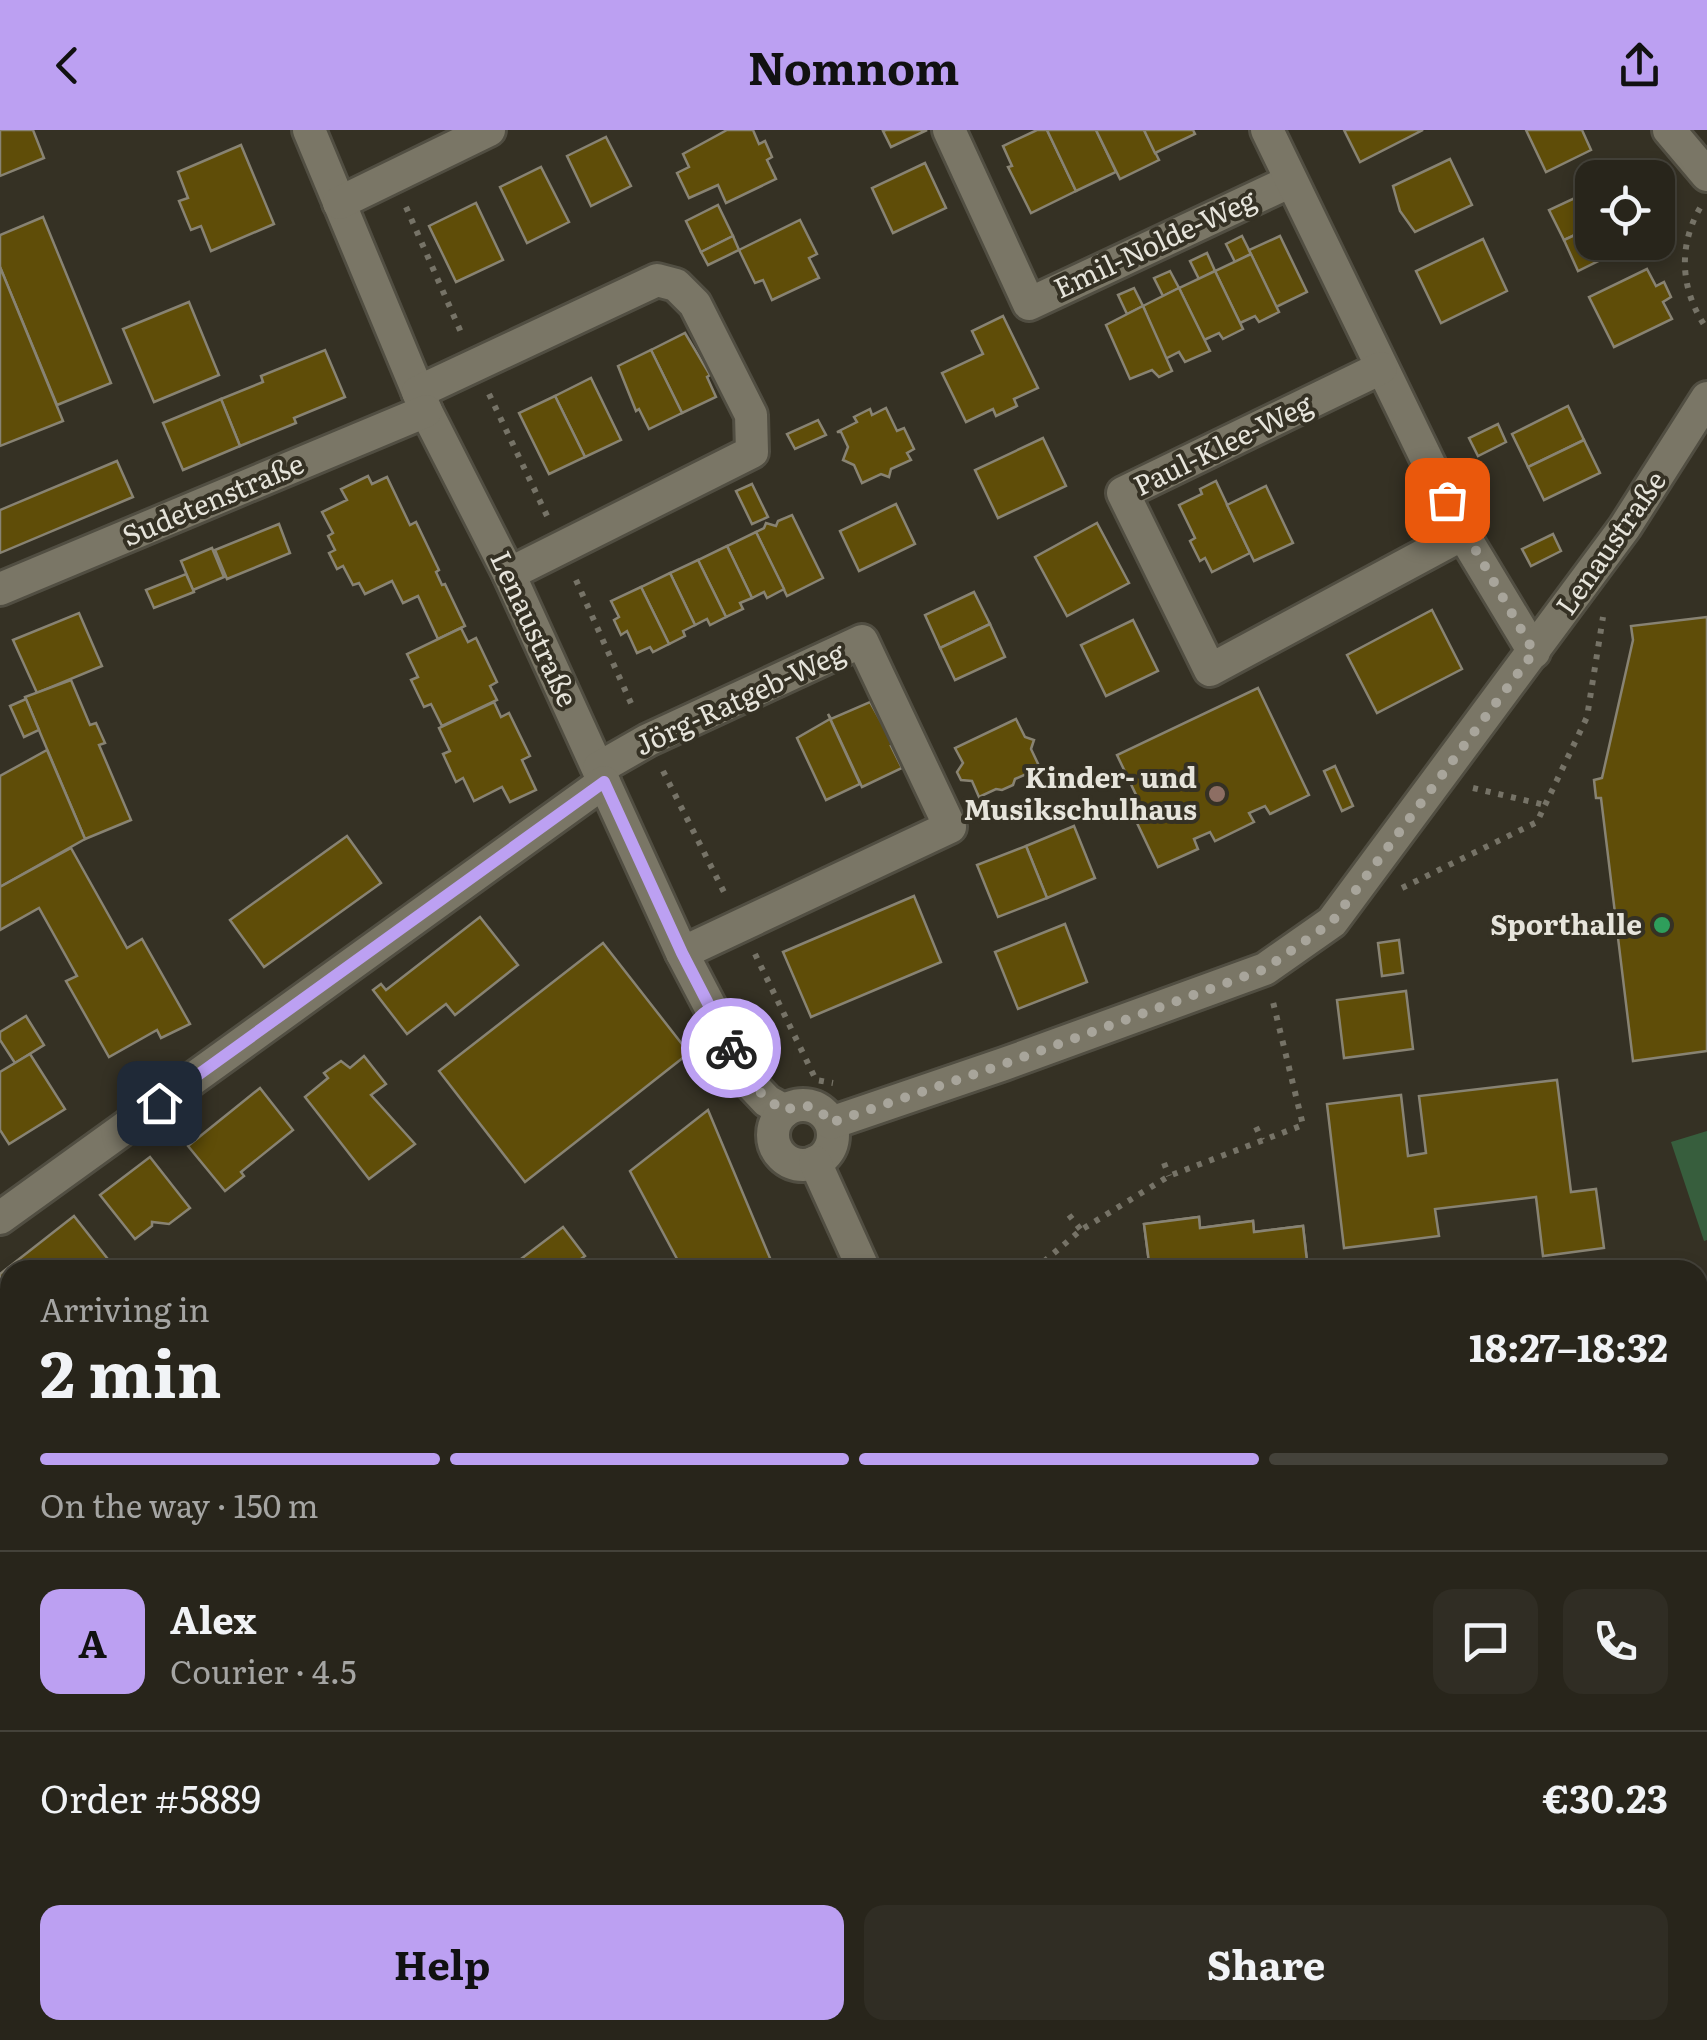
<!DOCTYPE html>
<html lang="en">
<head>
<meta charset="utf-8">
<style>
  body { margin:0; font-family:Literata,serif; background:#302d24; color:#f1f3f6; height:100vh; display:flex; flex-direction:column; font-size:38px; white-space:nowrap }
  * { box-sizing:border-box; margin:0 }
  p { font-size:32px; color:#a5a5a3 }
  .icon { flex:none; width:55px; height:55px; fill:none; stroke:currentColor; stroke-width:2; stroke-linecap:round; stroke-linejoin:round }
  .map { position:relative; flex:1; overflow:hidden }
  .panel { position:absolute; left:0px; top:1130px; width:1708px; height:780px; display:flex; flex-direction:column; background:#28251b; border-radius:30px 30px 0 0; box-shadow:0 5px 15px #0003,0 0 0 2px #44423a }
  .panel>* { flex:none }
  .buttons { position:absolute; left:1575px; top:30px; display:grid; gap:20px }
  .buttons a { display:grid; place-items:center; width:100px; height:100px; border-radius:20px; background:#28251b; box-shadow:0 5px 15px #0003,0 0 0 2px #44423a; font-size:50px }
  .pin { position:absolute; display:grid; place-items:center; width:85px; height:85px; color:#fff; margin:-42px; border-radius:20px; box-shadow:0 5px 15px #0006 }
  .courier { position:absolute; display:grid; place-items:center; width:100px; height:100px; margin:-50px; border:8px solid #bca0f2; border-radius:50%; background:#fff; color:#222; box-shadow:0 2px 12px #0007 }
  .summary em { font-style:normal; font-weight:700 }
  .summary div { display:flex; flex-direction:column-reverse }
  .summary { display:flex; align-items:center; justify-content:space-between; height:170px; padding:0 40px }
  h1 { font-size:65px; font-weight:700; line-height:75px }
  .bar { display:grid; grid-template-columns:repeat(4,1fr); gap:15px 10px; align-content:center; height:120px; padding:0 40px }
  .bar i { height:12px; border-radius:8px; background:#44423a }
  .bar .on { background:#bca0f2 }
  .bar p { grid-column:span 4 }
  .line { display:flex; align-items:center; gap:25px; padding:0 40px; border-top:2px solid #44423a }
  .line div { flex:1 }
  .round { display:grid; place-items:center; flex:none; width:105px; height:105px; border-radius:20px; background:#302d24 }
  .primary-button { display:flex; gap:20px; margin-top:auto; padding:20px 40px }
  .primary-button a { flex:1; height:115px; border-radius:20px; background:#bca0f2; color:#111; font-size:40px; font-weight:700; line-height:115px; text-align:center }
  .primary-button a+a { background:#302d24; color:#f1f3f6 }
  header { display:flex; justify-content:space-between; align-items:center; height:130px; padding:0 40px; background:#bca0f2; color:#111; font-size:45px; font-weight:700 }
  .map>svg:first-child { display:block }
  .green { fill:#375e3d }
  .building { fill:#5f4d08; stroke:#888373; stroke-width:2.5 }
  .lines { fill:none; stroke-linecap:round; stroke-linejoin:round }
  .lane-casing { stroke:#514e42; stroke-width:22 }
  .street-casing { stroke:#514e42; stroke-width:38 }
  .path { stroke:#767367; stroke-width:6; stroke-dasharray:5 8; stroke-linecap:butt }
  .lane { stroke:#7a7666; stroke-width:18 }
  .street { stroke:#7a7666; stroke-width:32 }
  .done { stroke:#a8a59b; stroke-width:10; stroke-dasharray:0 18 }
  .route { stroke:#bca0f2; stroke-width:12 }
  .education-dot { fill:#8d6e63; stroke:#353124; stroke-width:4 }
  .leisure-dot { fill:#2e9e5b; stroke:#353124; stroke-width:4 }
  .labels { text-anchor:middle; stroke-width:8; stroke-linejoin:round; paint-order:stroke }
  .street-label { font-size:28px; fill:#e6e4db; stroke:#353124 }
  .poi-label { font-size:28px; font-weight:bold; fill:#e6e4db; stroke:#353124; text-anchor:end }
</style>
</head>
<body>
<header><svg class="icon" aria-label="back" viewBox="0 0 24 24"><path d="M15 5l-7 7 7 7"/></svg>Nomnom<svg class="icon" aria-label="share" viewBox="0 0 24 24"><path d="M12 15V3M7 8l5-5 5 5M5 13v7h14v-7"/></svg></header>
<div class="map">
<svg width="1707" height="1910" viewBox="0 0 1707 1910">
  <rect width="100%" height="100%" fill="#353124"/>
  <!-- green -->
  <path class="green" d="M1707,1001V1110L1704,1111L1671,1012Z"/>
  <!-- building -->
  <g class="building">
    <path d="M0,0H33L44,28L0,46Z"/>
    <path d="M727,0H753L759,14L765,11L772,27L767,30L776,49L726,73L718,55L689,68L677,43L689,37L683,24Z"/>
    <path d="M886,0H927L891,17L883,1Z"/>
    <path d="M1037,0H1047L1076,61L1031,83L1008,37L1012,36L1003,16Z"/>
    <path d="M1047,0H1096L1116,42L1076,61Z"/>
    <path d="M1096,0H1144L1159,30L1120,49Z"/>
    <path d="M1144,0H1193L1195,4L1155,23Z"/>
    <path d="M1344,0H1423L1360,32Z"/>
    <path d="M1526,0H1582L1591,20L1546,42Z"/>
    <path d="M606,7L631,56L591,76L567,26Z"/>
    <path d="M241,15L274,94L211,121L201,96L191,100L179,71L188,68L178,42Z"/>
    <path d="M1450,29L1472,75L1415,102L1400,81L1393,56Z"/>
    <path d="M925,33L946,78L893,103L872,58Z"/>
    <path d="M541,37L569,92L527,113L500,57Z"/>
    <path d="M1592,60V97L1564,110L1549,80Z"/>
    <path d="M476,73L503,130L456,152L429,96Z"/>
    <path d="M718,75L733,106L701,122L686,91Z"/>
    <path d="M43,87L111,253L57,275L0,137V105Z"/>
    <path d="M800,90L817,124L809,128L819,148L772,170L763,150L755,153L739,120Z"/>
    <path d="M1592,97V112L1635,113L1578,141L1564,110Z"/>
    <path d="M733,106L739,120L708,135L701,122Z"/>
    <path d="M1242,106L1251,124L1235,132L1226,114Z"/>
    <path d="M1280,106L1307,162L1276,177L1249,120Z"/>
    <path d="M1483,109L1507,161L1441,193L1416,141Z"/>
    <path d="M1207,123L1215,141L1199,149L1190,131Z"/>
    <path d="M1251,124L1279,182L1259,192L1255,186L1240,193L1215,141Z"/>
    <path d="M0,137L63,291L0,316Z"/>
    <path d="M1647,139L1656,156L1664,152L1671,167L1663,172L1672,189L1614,217L1589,167Z"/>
    <path d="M1170,141L1179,158L1163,166L1154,148Z"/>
    <path d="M1215,141L1243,199L1223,209L1219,203L1204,210L1179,158Z"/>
    <path d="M1134,158L1143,176L1127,184L1118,165Z"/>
    <path d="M1179,158L1210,221L1185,232L1179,222L1165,229L1143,176Z"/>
    <path d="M189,172L219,245L154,272L123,199Z"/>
    <path d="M1143,176L1172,241L1159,247L1152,240L1130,249L1106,195Z"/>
    <path d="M1003,186L1038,258L1014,269L1017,276L996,286L993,279L966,292L942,243L983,224L972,201Z"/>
    <path d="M685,203L710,245L707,247L716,267L682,283L651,220Z"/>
    <path d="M325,220L345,267L294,288L296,293L240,316L221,269L263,252L261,246Z"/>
    <path d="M651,220L682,283L649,299L639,279L636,281L618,236Z"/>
    <path d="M591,248L621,310L585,327L555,266Z"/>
    <path d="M555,266L585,327L549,344L519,283Z"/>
    <path d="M221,269L240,316L183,340L163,293Z"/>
    <path d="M1568,276L1584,310L1528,337L1512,304Z"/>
    <path d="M886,278L897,301L904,298L914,319L907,323L911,330L891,339L889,347L881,344L862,353L854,335L843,330L848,317L841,302H837L857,292L854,287L870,279L872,285Z"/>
    <path d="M818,290L826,305L795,319L787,304Z"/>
    <path d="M1498,294L1506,312L1478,326L1469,308Z"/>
    <path d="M1043,308L1066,356L998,388L975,340Z"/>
    <path d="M1584,310L1600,343L1544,370L1528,337Z"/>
    <path d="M117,331L133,367L0,423V380Z"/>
    <path d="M368,346L372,354L387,347L410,395L416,392L439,440L436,442L442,455L445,454L465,496L438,509L418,466L403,473L392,451L365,464L359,453L353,455L343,436L337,439L329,423L335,420L328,406L333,403L322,382L347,370L341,359Z"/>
    <path d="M1216,351L1250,423L1212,442L1205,428L1200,431L1190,411L1195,408L1179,375L1202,364L1200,359Z"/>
    <path d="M752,354L768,387L752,394L736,361Z"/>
    <path d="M1266,356L1293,413L1254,431L1227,375Z"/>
    <path d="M896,374L915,414L859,441L840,401Z"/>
    <path d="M792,385L823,448L787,466L756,402L764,398L766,393L776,396L778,391Z"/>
    <path d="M1097,393L1129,453L1067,486L1035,427Z"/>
    <path d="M279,394L290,423L227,449L215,420Z"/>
    <path d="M756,402L784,459L767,468L764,462L752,468L727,416Z"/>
    <path d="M1553,404L1561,421L1531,436L1522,419Z"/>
    <path d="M727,416L752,468L740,473L743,479L726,487L698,430Z"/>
    <path d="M212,418L224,447L193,460L181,431Z"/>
    <path d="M698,430L726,487L710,495L707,489L695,495L670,443Z"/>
    <path d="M670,443L695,495L683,501L685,506L669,514L641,457Z"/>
    <path d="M186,444L194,462L154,478L146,460Z"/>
    <path d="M641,457L669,514L653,522L650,517L637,523L627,501L621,505L614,490L619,487L611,471Z"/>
    <path d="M974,462L990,494L940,518L925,485Z"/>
    <path d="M1432,480L1462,539L1377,583L1347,525Z"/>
    <path d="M79,483L102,536L37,563L13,510Z"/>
    <path d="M1707,487V921L1633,931L1601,668H1596L1594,650L1602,648L1633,510L1631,496Z"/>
    <path d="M1133,490L1158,541L1106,566L1081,515Z"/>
    <path d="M990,494L1005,527L955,550L940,518Z"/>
    <path d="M461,498L468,512L476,508L497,552L490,556L497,570L442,596L431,574L424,577L411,550L418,547L407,524Z"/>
    <path d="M71,550L90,595L96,593L105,613L99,615L131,690L85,709L25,567Z"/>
    <path d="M1258,558L1309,665L1270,684L1265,676L1249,683L1254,692L1215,711L1210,702L1194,709L1198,719L1158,737L1128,674L1138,669L1117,625Z"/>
    <path d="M26,569L39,600L24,607L10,576Z"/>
    <path d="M494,572L501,587L509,583L530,626L522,630L536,660L510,672L502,657L474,671L463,648L456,652L443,624L450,621L439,598Z"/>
    <path d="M870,572L894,615L891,616L902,638L862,657L828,584L831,589Z"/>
    <path d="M830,589L860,654L826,670L797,608Z"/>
    <path d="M1016,589L1025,607L1034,610L1031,619L1040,638L1015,649L1013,655L1002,660L996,659L979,667L972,651L961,650L957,642L963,633L955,618Z"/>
    <path d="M47,620L85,709L0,757V646Z"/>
    <path d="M1335,636L1353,676L1342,681L1324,641Z"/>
    <path d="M1074,696L1095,748L1047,768L1026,716Z"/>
    <path d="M347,706L381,753L264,837L230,790Z"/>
    <path d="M1026,716L1047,768L998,787L977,735Z"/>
    <path d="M71,718L127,818L142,809L190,894L161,908L157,900L109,927L66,851L77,846L39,778L0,800V757Z"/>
    <path d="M914,766L941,832L811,887L783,822Z"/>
    <path d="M480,787L518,835L455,885L446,874L407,904L373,860L381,854L386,860Z"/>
    <path d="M1065,794L1087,852L1018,879L995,822Z"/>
    <path d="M1399,810L1403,843L1382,846L1378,813Z"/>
    <path d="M603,813L689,923L525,1052L439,941Z"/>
    <path d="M1406,861L1413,919L1344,928L1337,870Z"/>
    <path d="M26,886L44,915L15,933L0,910V902Z"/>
    <path d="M30,924L65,979L9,1014L0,1000V942Z"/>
    <path d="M364,926L386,954L371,965L415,1014L369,1049L305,967L328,948L324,943L341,931L350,938Z"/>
    <path d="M1557,950L1571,1062L1596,1059L1604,1118L1543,1126L1536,1067L1435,1079L1439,1106L1344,1118L1327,974L1401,965L1408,1026L1426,1023L1419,966Z"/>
    <path d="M260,958L293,1000L241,1042L244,1046L225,1061L188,1016Z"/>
    <path d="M708,980L775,1140H683L630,1041Z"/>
    <path d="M150,1027L190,1078L169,1094L152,1092V1096L135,1109L100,1065Z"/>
    <path d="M74,1086L111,1133L102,1140H10V1323L0,1310V1144Z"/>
    <path d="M1199,1087L1200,1098L1253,1091L1254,1102L1303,1096L1308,1140H1150L1144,1094Z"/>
    <path d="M1199,1087L1200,1098L1253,1091L1254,1102L1303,1096L1308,1140H1150L1144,1094Z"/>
    <path d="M563,1097L585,1126L566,1140H523L517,1132Z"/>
    <path d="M10,1520V1561L0,1568V1528Z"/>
    <path d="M0,1807L10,1824V1850L0,1856Z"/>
    <path d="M170,1900H238L243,1909L248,1906L251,1910H176Z"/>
    <path d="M283,1900H354L339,1910H290Z"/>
    <path d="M682,1900H720L728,1910H690Z"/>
    <path d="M720,1900H760L768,1910H728Z"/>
    <path d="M760,1900H798L801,1903L792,1910H768Z"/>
    <path d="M859,1900H883L884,1902L874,1910L846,1909Z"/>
    <path d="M944,1900H1028L1035,1910H952Z"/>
    <path d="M1292,1900H1368L1376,1910H1294L1288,1902Z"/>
  </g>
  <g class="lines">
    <!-- lane casing -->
    <g class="lane-casing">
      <path id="lane" d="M0,1748L10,1764"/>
    </g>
    <!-- street casing -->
    <g class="street-casing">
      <g id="street">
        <path d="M309,0L426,281L509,444L682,823L750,953L767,971L785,981"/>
        <path d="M949,0L1029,174L1291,51"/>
        <path d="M1267,0L1463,404L1534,522"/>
        <path d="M1669,0L1707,45"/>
        <path d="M339,73L489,0"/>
        <path d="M1381,238L1123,363L1210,540L1463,404"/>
        <path d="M418,262L657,150L676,155L695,174L751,285L752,322L509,444"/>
        <path d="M0,459L426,281"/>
        <path d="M599,638L648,610L862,511L950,697L682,823"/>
        <circle cx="803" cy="1005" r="30"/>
        <path d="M831,993L1004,934L1265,839L1332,792L1625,397L1707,268"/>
        <path d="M815,1032L864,1140"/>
        <path d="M0,1088L604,652"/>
        <path d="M0,1419L10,1432"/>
        <path d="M0,1462L10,1453"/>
        <path d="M415,1900L422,1910"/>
        <path d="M900,1900L908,1910"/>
        <path d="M1405,1900L1413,1910"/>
        <path d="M67,1910L80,1900"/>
        <path d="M658,1910L671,1900"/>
        <path d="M1146,1910L1159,1900"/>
      </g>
    </g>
    <!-- path -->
    <g class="path">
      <path d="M406,77L463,207"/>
      <path d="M1700,78C1677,118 1681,162 1707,199"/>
      <path d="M489,264L548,388"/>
      <path d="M576,450L634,580"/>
      <path d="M663,641L727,768"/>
      <path d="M1473,658L1545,675"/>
      <path d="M1402,758L1537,692L1587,587L1603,487"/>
      <path d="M755,824L816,950L833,953"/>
      <path d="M1256,997L1262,1010"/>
      <path d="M1164,1033L1169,1046"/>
      <path d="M1069,1085L1081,1100"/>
      <path d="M1034,1140L1081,1100L1169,1046L1303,995L1273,872"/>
      <path d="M1698,1840L1707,1832"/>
      <path d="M1609,1910L1622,1900"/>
    </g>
    <!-- lane -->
    <use href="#lane" class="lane"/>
    <!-- street -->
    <use href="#street" class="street"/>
  </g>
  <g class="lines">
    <!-- done -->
    <path class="done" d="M731,918C746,946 757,965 785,981C803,971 820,976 830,993L1004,934L1265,839L1332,792L1534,522L1447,370"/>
    <!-- route -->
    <path class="route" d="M159,973L604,652L682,823L731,918"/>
  </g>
  <!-- markers -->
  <circle class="education-dot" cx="1217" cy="664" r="10"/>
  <circle class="leisure-dot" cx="1662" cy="795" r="10"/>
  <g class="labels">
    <!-- street labels -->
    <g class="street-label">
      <text transform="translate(1155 114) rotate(-25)" y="10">Emil-Nolde-Weg</text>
      <text transform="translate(1223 315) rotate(-26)" y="10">Paul-Klee-Weg</text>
      <text transform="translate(213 370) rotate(-23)" y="10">Sudetenstraße</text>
      <text transform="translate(1611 413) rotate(-55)" y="10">Lenaustraße</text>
      <text transform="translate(534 499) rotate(65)" y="10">Lenaustraße</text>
      <text transform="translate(740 569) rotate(-25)" y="10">Jörg-Ratgeb-Weg</text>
    </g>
    <!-- poi labels -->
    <g class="poi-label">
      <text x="1197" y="658">Kinder- und<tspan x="1197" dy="32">Musikschulhaus</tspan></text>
      <text x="1642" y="805">Sporthalle</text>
    </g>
  </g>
</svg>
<div class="buttons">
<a><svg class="icon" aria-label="locate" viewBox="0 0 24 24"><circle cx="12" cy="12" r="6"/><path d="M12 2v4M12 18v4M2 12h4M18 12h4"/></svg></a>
</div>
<div class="pin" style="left:1447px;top:370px;background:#ea580c"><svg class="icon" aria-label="bag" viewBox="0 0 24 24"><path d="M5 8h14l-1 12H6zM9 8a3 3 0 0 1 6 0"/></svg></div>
<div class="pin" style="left:159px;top:973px;background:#1f2937"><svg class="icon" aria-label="home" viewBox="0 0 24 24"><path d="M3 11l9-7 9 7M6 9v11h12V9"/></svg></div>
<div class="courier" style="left:731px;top:918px"><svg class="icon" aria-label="bike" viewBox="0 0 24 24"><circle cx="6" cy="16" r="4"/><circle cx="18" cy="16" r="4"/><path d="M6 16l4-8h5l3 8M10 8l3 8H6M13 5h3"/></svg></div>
<section class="panel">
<div class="summary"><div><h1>2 min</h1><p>Arriving in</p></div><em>18:27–18:32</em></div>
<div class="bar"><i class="on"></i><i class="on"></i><i class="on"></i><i></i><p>On the way · 150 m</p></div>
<div class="line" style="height:180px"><b class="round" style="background:#bca0f2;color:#111">A</b><div><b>Alex</b><p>Courier · 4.5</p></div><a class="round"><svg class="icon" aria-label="chat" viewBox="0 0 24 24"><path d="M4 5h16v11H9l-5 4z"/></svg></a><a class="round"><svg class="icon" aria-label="phone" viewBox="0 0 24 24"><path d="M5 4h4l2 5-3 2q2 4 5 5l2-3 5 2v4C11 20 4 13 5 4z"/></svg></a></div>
<div class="line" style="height:130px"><div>Order #5889</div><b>€30.23</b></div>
<div class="primary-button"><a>Help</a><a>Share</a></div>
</section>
</div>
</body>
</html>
